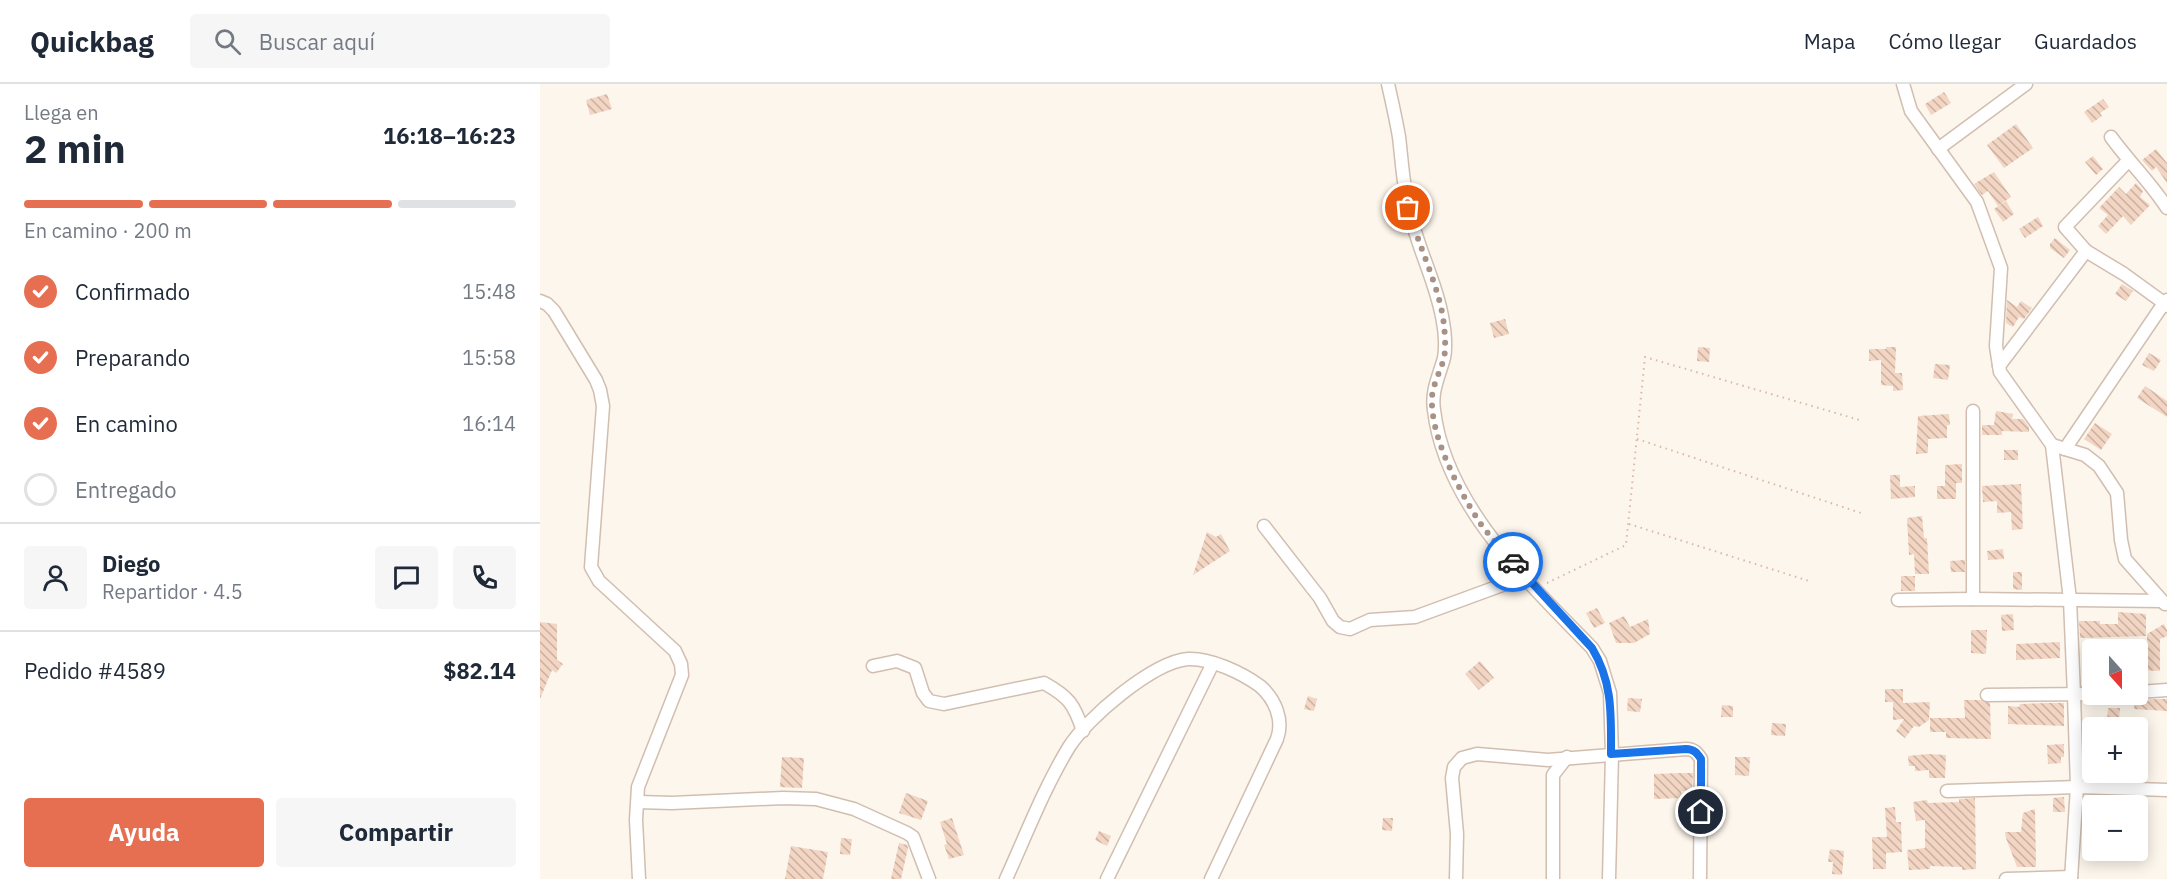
<!DOCTYPE html>
<html lang="es">
<head>
<meta charset="utf-8">
<style>
  body { margin:0; font-family:"IBM Plex Sans",sans-serif; background:#f6f6f7; color:#1f2937; height:100vh; display:flex; flex-direction:column; font-size:22px; white-space:nowrap }
  * { box-sizing:border-box; margin:0 }
  p { font-size:20px; color:#747a83 }
  .icon { flex:none; width:33px; height:33px; fill:none; stroke:currentColor; stroke-width:2; stroke-linecap:round; stroke-linejoin:round }
  .map { position:relative; flex:1; overflow:hidden }
  .panel { display:flex; flex-direction:column; background:#fff; width:540px }
  .panel>* { flex:none }
  .needle { width:39px; rotate:159deg }
  .fabs { position:absolute; left:1542px; top:555px; display:grid; gap:12px }
  .fabs a { display:grid; place-items:center; width:66px; height:66px; border-radius:6px; background:#fff; box-shadow:0 3px 15px #0003; font-size:30px }
  .pin { position:absolute; display:grid; place-items:center; width:51px; height:51px; color:#fff; margin:-26px; border:3px solid #fff; border-radius:50%; box-shadow:0 2px 6px #0007 }
  .courier { position:absolute; display:grid; place-items:center; width:60px; height:60px; margin:-30px; border:4px solid #1a73e8; border-radius:50%; background:#fff; color:#222; box-shadow:0 2px 8px #0007 }
  .headline em { font-style:normal; font-weight:700 }
  .headline div { display:flex; flex-direction:column-reverse }
  .headline { display:flex; align-items:center; justify-content:space-between; height:102px; padding:0 24px }
  h1 { font-size:39px; font-weight:700; line-height:45px }
  .bar { display:grid; grid-template-columns:repeat(4,1fr); gap:9px 6px; align-content:center; height:72px; padding:0 24px }
  .bar i { height:8px; border-radius:4px; background:#e0e1e3 }
  .bar .on { background:#e76f51 }
  .bar p { grid-column:span 4 }
  .line { display:flex; align-items:center; gap:15px; padding:0 24px; border-top:2px solid #e0e1e3 }
  .line div { flex:1 }
  .round { display:grid; place-items:center; flex:none; width:63px; height:63px; border-radius:6px; background:#f6f6f7 }
  ol { padding:0 24px; list-style:none }
  li { display:flex; align-items:center; gap:18px; height:66px }
  li p { margin-inline-start:auto }
  li .icon { padding:6px; border-radius:50%; background:#e76f51; color:#fff; stroke-width:4 }
  li:last-child { color:#747a83 }
  li i { width:33px; height:33px; border:3px solid #e0e1e3; border-radius:50% }
  .cta { display:flex; gap:12px; margin-top:auto; padding:12px 24px }
  .cta a { flex:1; height:69px; border-radius:6px; background:#e76f51; color:#fff; font-size:24px; font-weight:700; line-height:69px; text-align:center }
  .cta a+a { background:#f6f6f7; color:#1f2937 }
  header { display:flex; align-items:center; gap:36px; box-sizing:border-box; height:84px; padding:0 30px; background:#fff; border-bottom:2px solid #e0e1e3 }
  header strong { font-size:28px }
  nav { display:flex; gap:33px; margin-inline-start:auto; font-size:21px }
  .search { width:420px; height:54px; background:#f6f6f7; display:flex; align-items:center; gap:15px; box-sizing:border-box; padding:0 21px; border-radius:6px; color:#747a83; font-size:22px }
  main { display:flex; flex:1; min-height:0 }
  .map>svg:first-child { display:block }
  .building { fill:url(#building-back-hatch) }
  .lines { fill:none; stroke-linecap:round; stroke-linejoin:round }
  .minor-casing { stroke:#d1beb0; stroke-width:15 }
  .path { stroke:#d9b8a5; stroke-width:2; stroke-dasharray:1.5 4.5; stroke-linecap:butt }
  .minor { stroke:#fff; stroke-width:12 }
  .done { stroke:#a89285; stroke-width:6; stroke-dasharray:0 10.8 }
  .route { stroke:#1a73e8; stroke-width:8 }
</style>
</head>
<body>
<header>
<strong>Quickbag</strong>
<div class="search"><svg class="icon" aria-label="search" viewBox="0 0 24 24"><circle cx="10" cy="10" r="6"/><path d="M15 15l6 6"/></svg>Buscar aquí</div>
<nav><a>Mapa</a><a>Cómo llegar</a><a>Guardados</a></nav>
</header>
<main>
<section class="panel">
<div class="headline"><div><h1>2 min</h1><p>Llega en</p></div><em>16:18–16:23</em></div>
<div class="bar"><i class="on"></i><i class="on"></i><i class="on"></i><i></i><p>En camino · 200 m</p></div>
<ol>
<li><svg class="icon" aria-label="check" viewBox="0 0 24 24"><path d="M5 12l5 5 9-10"/></svg>Confirmado<p>15:48</p></li>
<li><svg class="icon" aria-label="check" viewBox="0 0 24 24"><path d="M5 12l5 5 9-10"/></svg>Preparando<p>15:58</p></li>
<li><svg class="icon" aria-label="check" viewBox="0 0 24 24"><path d="M5 12l5 5 9-10"/></svg>En camino<p>16:14</p></li>
<li><i></i>Entregado</li>
</ol>
<div class="line" style="height:108px"><a class="round"><svg class="icon" aria-label="person" viewBox="0 0 24 24"><circle cx="12" cy="8" r="4"/><path d="M4 21q1-7 8-7t8 7"/></svg></a><div><b>Diego</b><p>Repartidor · 4.5</p></div><a class="round"><svg class="icon" aria-label="chat" viewBox="0 0 24 24"><path d="M4 5h16v11H9l-5 4z"/></svg></a><a class="round"><svg class="icon" aria-label="phone" viewBox="0 0 24 24"><path d="M5 4h4l2 5-3 2q2 4 5 5l2-3 5 2v4C11 20 4 13 5 4z"/></svg></a></div>
<div class="line" style="height:78px"><div>Pedido #4589</div><b>$82.14</b></div>
<div class="cta"><a>Ayuda</a><a>Compartir</a></div>
</section>
<div class="map">
<svg width="1627" height="795" viewBox="0 0 1627 795">
  <defs>
    <pattern id="building-back-hatch" width="6" height="6" patternUnits="userSpaceOnUse" patternTransform="scale(1.5)"><rect width="6" height="6" fill="#f3d5c3"/><path d="M-1 5l2 2M0 0l6 6M5-1l2 2" fill="none" stroke="#cab0a1"/></pattern>
  </defs>
  <rect width="100%" height="100%" fill="#fdf6ec"/>
  <!-- building -->
  <g class="building">
    <path d="M1404,8L1411,19L1391,31L1385,20Z"/>
    <path d="M67,10L72,25L50,31L46,16Z"/>
    <path d="M1563,15L1569,23L1560,29L1562,32L1552,39L1544,28Z"/>
    <path d="M1476,40L1493,64L1464,84L1447,61Z"/>
    <path d="M1616,65L1627,79V99L1616,83L1612,87L1602,76Z"/>
    <path d="M1553,72L1563,85L1556,91L1545,78Z"/>
    <path d="M1454,88L1471,113L1458,122L1448,107L1442,111L1434,100Z"/>
    <path d="M1596,99L1603,107L1600,113L1610,121L1591,141L1583,132L1566,150L1558,142L1568,131L1559,124L1579,103L1586,110Z"/>
    <path d="M1466,117L1474,130L1463,138L1454,125Z"/>
    <path d="M1498,133L1503,142L1485,154L1479,145Z"/>
    <path d="M1515,154L1530,166L1524,174L1510,164V160Z"/>
    <path d="M1582,200L1593,207L1586,217L1575,210Z"/>
    <path d="M1467,216L1477,223L1481,217L1492,224L1484,235L1479,233L1473,243L1466,239Z"/>
    <path d="M965,235L969,250L954,254L950,239Z"/>
    <path d="M1158,263L1170,264L1169,278L1157,277Z"/>
    <path d="M1346,263H1356L1355,289H1362L1363,306L1353,307V302L1341,301V276L1329,277V265H1346Z"/>
    <path d="M1609,269L1621,276L1614,287L1602,281Z"/>
    <path d="M1395,280L1410,281L1408,296L1393,294Z"/>
    <path d="M1605,302L1627,317V333L1597,314Z"/>
    <path d="M1456,327L1473,330L1472,335H1483L1489,343V348L1462,347V351H1442V341H1454Z"/>
    <path d="M1409,330L1410,341H1407V354L1388,355V369L1376,370L1378,332Z"/>
    <path d="M1555,339L1572,350L1561,366L1544,355Z"/>
    <rect x="1464" y="366" width="14" height="10"/>
    <path d="M1422,380V399H1416V415H1397V402H1405V381Z"/>
    <path d="M1350,391H1360V403L1375,402V413L1351,415Z"/>
    <path d="M1481,400L1483,445L1472,446L1471,428L1457,429V417L1443,418L1442,402Z"/>
    <path d="M1382,432L1384,454H1387L1389,490H1375L1374,470L1369,471L1367,434Z"/>
    <path d="M667,448L676,453L681,450L690,467L653,491Z"/>
    <path d="M1463,465L1464,475L1448,476L1447,467Z"/>
    <path d="M1425,476V488H1411L1410,477Z"/>
    <path d="M1473,488H1482V506L1473,505Z"/>
    <rect x="1361" y="492" width="14" height="15"/>
    <path d="M1057,524L1065,539L1054,544L1046,529Z"/>
    <path d="M1578,528L1606,530V552L1540,554L1539,537H1560V540H1578Z"/>
    <path d="M1473,530L1474,546L1462,547L1461,531Z"/>
    <path d="M1084,532L1090,543L1108,535L1110,550L1094,559H1076L1069,539Z"/>
    <path d="M0,538L17,540V576L23,580L16,589L12,586L0,615Z"/>
    <path d="M1624,540L1627,546V552L1620,555V587L1598,586V571H1607V550Z"/>
    <path d="M1431,546H1447L1446,570L1431,569Z"/>
    <path d="M1520,558V574L1476,576V560Z"/>
    <path d="M940,577L954,594L939,606L925,590Z"/>
    <path d="M1345,605H1363V619L1390,618L1389,636L1379,643L1374,642L1365,654L1356,647L1364,635L1353,636V618H1345Z"/>
    <path d="M768,612L777,615L774,627L764,625Z"/>
    <path d="M1088,614L1102,615L1100,628L1087,627Z"/>
    <path d="M1620,615H1627V627L1594,625L1595,616Z"/>
    <path d="M1424,616H1441L1450,619L1451,655L1406,654V648H1390V634H1425Z"/>
    <path d="M1508,619H1524V642L1468,640V622L1479,623L1480,620Z"/>
    <path d="M1182,621L1193,622V633H1181Z"/>
    <path d="M1568,624H1580L1579,636H1567Z"/>
    <path d="M1232,639L1246,640L1245,652L1231,651Z"/>
    <path d="M1607,643V668L1598,667V644Z"/>
    <path d="M1524,660V673H1521V679L1508,680L1507,661Z"/>
    <path d="M1388,670L1406,671L1405,694H1389V686L1375,687V682H1369L1368,672Z"/>
    <path d="M242,673L264,674L262,704L240,703Z"/>
    <path d="M1195,673H1210L1209,692L1195,691Z"/>
    <path d="M1143,689H1153L1152,707H1141L1142,714L1114,715V690Z"/>
    <path d="M366,709L388,717L381,736L359,729Z"/>
    <path d="M1524,713L1525,728H1513V714Z"/>
    <path d="M1435,714L1436,785L1422,786V783L1390,782V785L1369,786L1367,766L1385,764V736L1376,737L1373,718L1387,716L1388,719L1419,718V715Z"/>
    <path d="M1355,723L1356,738H1361L1362,768L1346,769V785H1333L1332,753H1347L1345,724Z"/>
    <path d="M1495,725L1496,783H1477L1466,754L1465,748H1481L1483,729Z"/>
    <path d="M412,734L424,771L409,775L404,761L407,760L400,738Z"/>
    <path d="M843,734H853L852,747L842,746Z"/>
    <path d="M559,747L571,752L567,762L555,756Z"/>
    <path d="M301,754L312,755L310,771L300,770Z"/>
    <path d="M359,759L367,761L368,764L361,795H351Z"/>
    <path d="M251,762L288,768L283,795H245Z"/>
    <path d="M1290,765L1304,767L1302,791L1292,790L1293,778H1288Z"/>
  </g>
  <g class="lines">
    <!-- minor casing -->
    <g class="minor-casing">
      <g id="minor">
        <path d="M848,0C852,18 856,35 859,53C862,77 863,102 869,125C877,164 897,199 903,238C905,248 906,264 904,274C899,292 891,307 894,326C905,421 989,499 1052,564L1060,577L1070,609L1072,670L1069,795"/>
        <path d="M1363,0L1371,27L1437,118L1461,184L1456,262L1460,288L1512,361L1530,516L1534,611L1537,703L1531,795"/>
        <path d="M1571,53C1589,78 1611,99 1627,124"/>
        <path d="M1398,65L1486,0"/>
        <path d="M1546,167L1584,190L1624,219L1627,216"/>
        <path d="M0,217L7,220L14,227L56,296L60,306L63,322L51,483L59,497L135,567L141,580L142,591L98,703L96,736L99,795"/>
        <path d="M1459,282L1546,167L1525,143L1588,77"/>
        <path d="M1433,327V515"/>
        <path d="M1512,361L1545,371L1559,382L1577,409L1581,456L1585,475L1625,520"/>
        <path d="M1525,365L1624,219L1627,222"/>
        <path d="M724,442L780,514L793,537L800,543L810,545L830,536L875,533L984,493"/>
        <path d="M1358,516L1433,515L1622,517"/>
        <path d="M333,582L357,577L375,584L383,609L389,617L404,620L504,599C529,613 534,620 543,647"/>
        <path d="M1598,608L1627,606"/>
        <path d="M1447,611L1552,610"/>
        <path d="M1407,707L1537,703L1627,706"/>
        <path d="M98,718L132,719L243,714L276,715L314,725L367,749L373,753L389,795"/>
        <path d="M466,795C486,751 504,704 529,663C547,634 613,578 648,575C671,574 702,589 720,602C735,615 744,636 737,655L671,795"/>
        <path d="M567,795L673,579"/>
        <path d="M916,795L917,750L912,694L914,683L922,674L937,670L1008,676L1146,665C1154,665 1157,669 1161,675L1160,795"/>
        <path d="M1013,795V691L1027,673"/>
        <path d="M1466,795L1531,793"/>
      </g>
    </g>
    <!-- path -->
    <g class="path">
      <path d="M1097,355L1321,429"/>
      <path d="M1089,440L1269,497"/>
      <path d="M1007,499L1086,461L1105,273L1323,337"/>
    </g>
    <!-- minor -->
    <use href="#minor" class="minor"/>
  </g>
  <g class="lines">
    <!-- done -->
    <path class="done" d="M868,124C878,161 901,206 904,242C905,251 906,264 904,274C901,286 893,300 892,313C890,352 918,404 938,436C948,451 961,464 973,478"/>
    <!-- route -->
    <path class="route" d="M973,478L1052,564C1073,599 1071,631 1071,670L1146,665C1154,665 1157,669 1161,675V728"/>
  </g>
</svg>
<div class="fabs">
<a><svg class="needle" viewBox="-14 -14 28 28"><path d="M0-13l5 13h-10z" fill="#e53935"/><path d="M0 13l5-13h-10z" fill="#747a83"/></svg></a>
<a>+</a>
<a>−</a>
</div>
<div class="pin" style="left:868px;top:124px;background:#ea580c"><svg class="icon" aria-label="bag" viewBox="0 0 24 24"><path d="M5 8h14l-1 12H6zM9 8a3 3 0 0 1 6 0"/></svg></div>
<div class="pin" style="left:1161px;top:728px;background:#1f2937"><svg class="icon" aria-label="home" viewBox="0 0 24 24"><path d="M3 11l9-7 9 7M6 9v11h12V9"/></svg></div>
<div class="courier" style="left:973px;top:478px"><svg class="icon" aria-label="car" viewBox="0 0 24 24"><path d="M5 17H2v-5l4-1 3-4h7l3 4 3 1v5h-3M9 17h6M6 11h13"/><circle cx="7" cy="17" r="2"/><circle cx="17" cy="17" r="2"/></svg></div>
</div>
</main>
</body>
</html>
